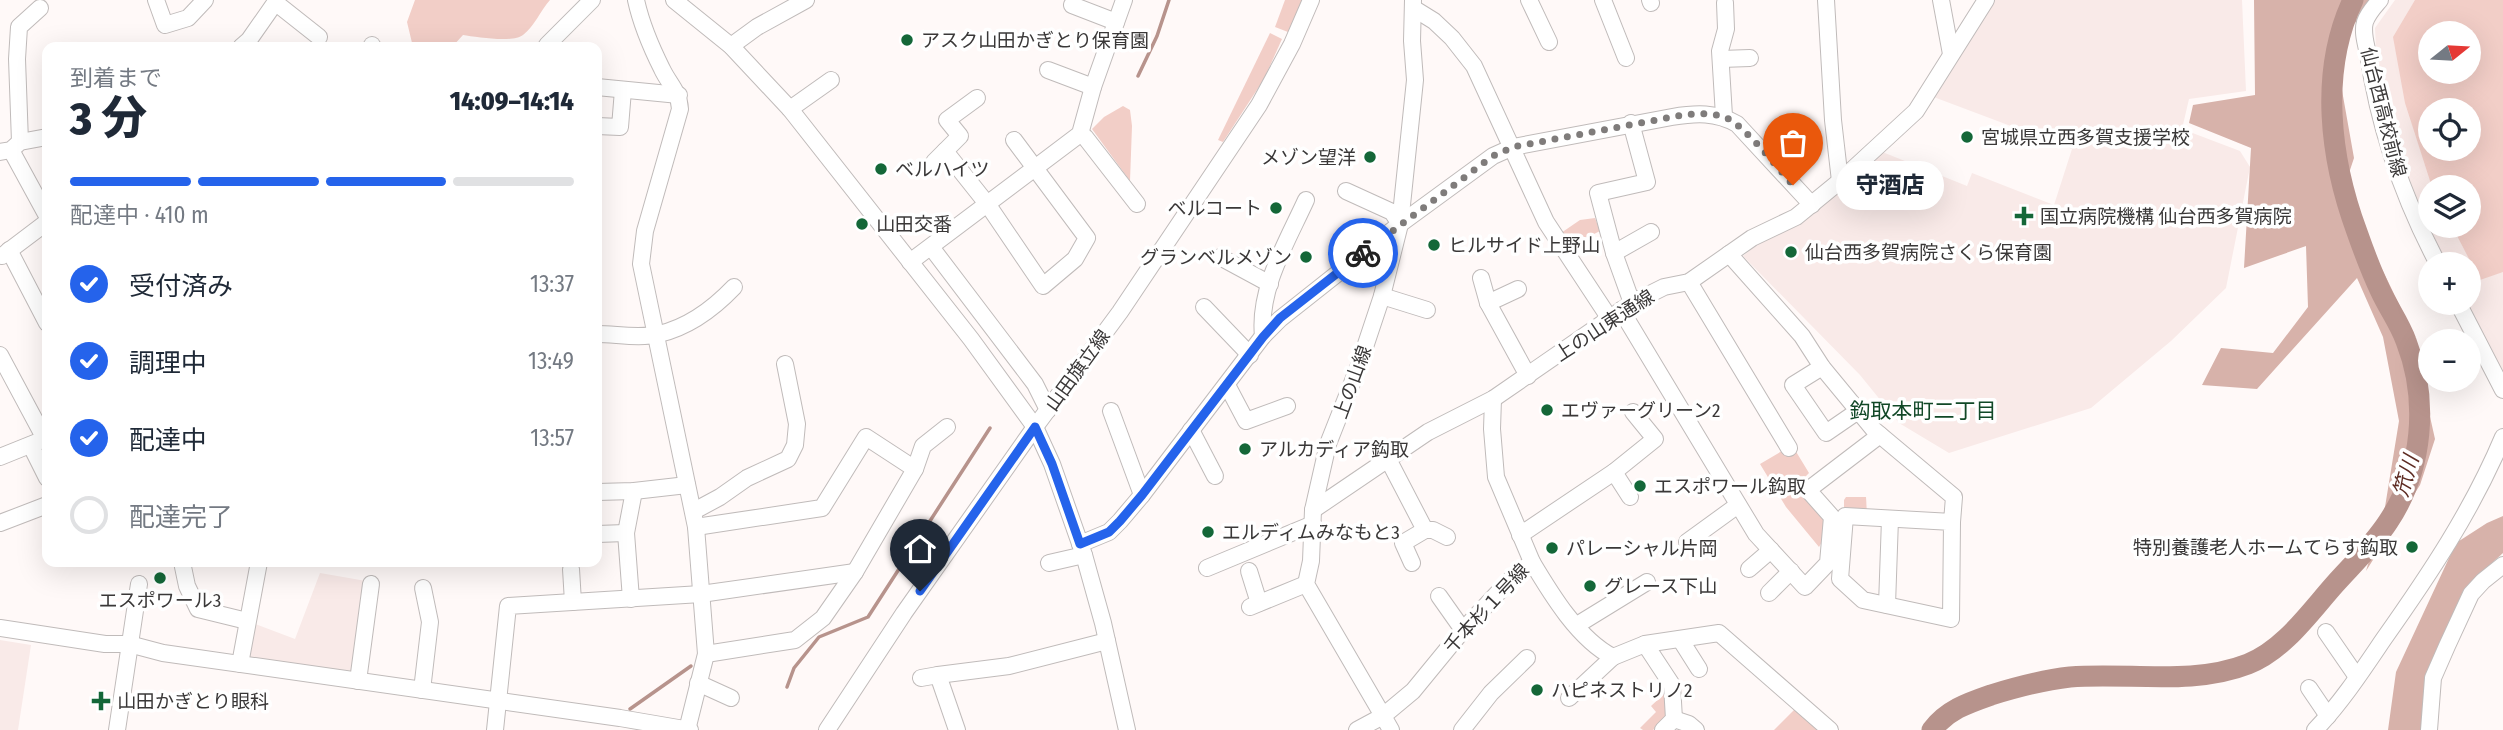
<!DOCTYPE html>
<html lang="ja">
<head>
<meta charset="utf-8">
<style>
  body { margin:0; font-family:"Fira Sans Condensed","Noto Sans JP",sans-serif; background:#f2f2f3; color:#1f2937; height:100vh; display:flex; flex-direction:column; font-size:26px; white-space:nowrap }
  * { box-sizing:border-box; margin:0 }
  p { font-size:23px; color:#747a83 }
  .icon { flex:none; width:38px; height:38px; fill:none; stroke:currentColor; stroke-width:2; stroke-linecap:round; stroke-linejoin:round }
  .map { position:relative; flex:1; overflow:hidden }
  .drawer { position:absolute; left:42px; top:42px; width:560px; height:525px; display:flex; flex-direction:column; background:#fff; border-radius:14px; box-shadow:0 7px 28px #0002 }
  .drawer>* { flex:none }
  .needle { width:46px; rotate:72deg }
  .controls { position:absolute; left:2418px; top:21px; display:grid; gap:14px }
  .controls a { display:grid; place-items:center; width:63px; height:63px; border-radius:50%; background:#fff; box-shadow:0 7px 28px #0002; font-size:35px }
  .pin { position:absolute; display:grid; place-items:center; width:60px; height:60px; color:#fff; margin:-72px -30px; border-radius:50% 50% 50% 0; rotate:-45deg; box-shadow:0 0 7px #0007 }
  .pin .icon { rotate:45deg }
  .courier { position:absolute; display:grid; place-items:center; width:70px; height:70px; margin:-35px; border:5px solid #2563eb; border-radius:50%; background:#fff; color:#222; box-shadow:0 2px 9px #0007 }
  .bubble { position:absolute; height:49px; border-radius:24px; background:#fff; box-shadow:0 7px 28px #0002; font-size:23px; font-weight:800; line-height:49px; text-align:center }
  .headline em { font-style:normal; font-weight:800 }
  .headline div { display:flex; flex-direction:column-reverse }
  .headline { display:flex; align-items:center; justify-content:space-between; height:119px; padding:0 28px }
  h1 { font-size:46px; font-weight:800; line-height:52px }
  .bar { display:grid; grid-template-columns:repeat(4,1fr); gap:10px 7px; align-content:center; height:84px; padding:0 28px }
  .bar i { height:9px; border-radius:5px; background:#e0e1e3 }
  .bar .active { background:#2563eb }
  .bar p { grid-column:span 4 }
  ol { padding:0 28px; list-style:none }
  li { display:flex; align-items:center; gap:21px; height:77px }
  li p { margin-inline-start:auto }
  li .icon { padding:7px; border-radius:50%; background:#2563eb; color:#fff; stroke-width:4 }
  li:last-child { color:#747a83 }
  li i { width:38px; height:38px; border:4px solid #e0e1e3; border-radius:50% }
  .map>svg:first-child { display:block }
  .built { fill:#f9eae8; fill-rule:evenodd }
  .green { fill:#f2cec7; fill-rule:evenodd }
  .forest { fill:#d7b2aa }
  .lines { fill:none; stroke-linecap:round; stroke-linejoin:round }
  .stream { stroke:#b7938c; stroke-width:3.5 }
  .river { stroke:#b7938c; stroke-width:21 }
  .minor-casing { stroke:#c0bbba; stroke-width:18 }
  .minor { stroke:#fff; stroke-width:16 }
  .done { stroke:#7f7c7b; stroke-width:7; stroke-dasharray:0 12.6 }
  .route { stroke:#2563eb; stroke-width:9 }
  .poi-dot { fill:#146738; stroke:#fff; stroke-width:2.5 }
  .labels { text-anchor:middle; stroke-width:7; stroke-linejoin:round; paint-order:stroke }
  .poi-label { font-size:19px; fill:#3a3838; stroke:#fff; text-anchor:start }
  .street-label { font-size:19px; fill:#3a3838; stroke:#fff }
  .neighbourhood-label { font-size:21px; fill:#114827; stroke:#fff }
  .water-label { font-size:21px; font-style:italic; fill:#5e2c23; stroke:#fff }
</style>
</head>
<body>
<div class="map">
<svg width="2503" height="730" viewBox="0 0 2503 730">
  <rect width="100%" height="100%" fill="#fff9f8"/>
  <!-- built -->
  <g class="built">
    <path d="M1994,0H2242L2246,91L2189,99L2182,129L2240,151L2250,167L2226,288L2171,341L2091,408L1949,453L1899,423L1860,375L1743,256L1761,241L1793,227L1828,201L1880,151L1967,186L1972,173L2054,205L2072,149L1931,96Z"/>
    <path d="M2395,0H2503V374L2466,303H2469V264H2447L2422,216L2396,146L2377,69L2375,28ZM2431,33H2469V72H2431ZM2431,110H2469V149H2431ZM2431,187H2469V226H2431Z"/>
    <path d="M320,573L366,581L352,671L246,660L253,623L295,639Z"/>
    <path d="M0,640L31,645L18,730H0Z"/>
  </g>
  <!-- green -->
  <g class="green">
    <path d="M415,0H550C541,10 534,27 523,35C513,43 476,37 463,35L452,47H413L407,22Z"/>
    <path d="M1285,0H1303L1288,32L1275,27Z"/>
    <path d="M2415,0H2503V272L2480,280L2452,226H2469V187H2432L2405,103L2393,37ZM2469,33V72H2431V33ZM2469,110V149H2431V110Z"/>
    <path d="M1270,33L1282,39L1264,79L1223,142L1218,140Z"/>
    <path d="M1123,106L1130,110L1132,126L1130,181L1092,129L1104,117Z"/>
    <path d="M1595,218L1600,231L1568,247L1561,233L1580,220Z"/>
    <path d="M1792,445L1809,473L1799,483L1827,517L1823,540L1819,547L1786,507L1760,464Z"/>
    <path d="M1846,497H1866L1867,514L1844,515V500Z"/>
    <path d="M1664,694L1668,715L1653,730H1643L1640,728L1656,712L1651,706Z"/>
    <path d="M1798,706L1826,730H1774Z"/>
  </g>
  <!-- forest -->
  <g class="forest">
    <path d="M2254,0H2372L2355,23L2332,34L2354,158L2341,197L2383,271L2410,327L2435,439L2420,485L2366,571L2385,507L2399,421L2383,337L2357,278L2257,389L2202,385L2221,348L2273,353L2308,307L2306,246L2244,268L2251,148L2189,123L2193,105L2255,95Z"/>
    <path d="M2503,516V553L2472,581L2451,618L2429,675L2424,730H2388L2396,672L2456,543L2487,523Z"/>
  </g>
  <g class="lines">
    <!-- stream -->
    <g class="stream">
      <path d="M1138,76L1157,36L1169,0"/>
      <path d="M787,687L794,668L819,637L868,617L990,428"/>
      <path d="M630,709L691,666"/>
    </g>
    <!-- river -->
    <path class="river" d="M1932,730C1947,710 1968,703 1991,695C2017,687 2043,680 2070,677C2128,672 2192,686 2248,664C2284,650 2310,612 2335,584C2353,564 2373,545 2388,522C2423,470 2429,400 2406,341C2400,324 2389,309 2381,292C2372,273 2364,252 2357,232C2330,159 2319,72 2353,0"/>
    <!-- minor casing -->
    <g class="minor-casing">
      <g id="minor">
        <path d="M156,0L165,25L188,18L205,0"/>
        <path d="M636,0C641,23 651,47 662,69C669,84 679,91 680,109L645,231L641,264L696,527L706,654L687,730"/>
        <path d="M674,0L731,46L790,109L971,339L1035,427L1052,464L1084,555L1103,623L1127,730"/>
        <path d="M1529,0L1549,42"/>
        <path d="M1603,0L1626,58"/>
        <path d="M1650,0L1651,3"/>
        <path d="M1826,0L1833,120L1840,181"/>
        <path d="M1941,0L1951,54"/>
        <path d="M2380,0C2374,7 2368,13 2365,22C2362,32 2366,44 2368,54C2379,128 2403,198 2438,264"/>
        <path d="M276,3L319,37"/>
        <path d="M1072,5L1116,22"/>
        <path d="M1413,8L1434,21L1452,38L1474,66L1546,222L1610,319"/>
        <path d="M547,45L592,0"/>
        <path d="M731,46L757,27L806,0"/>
        <path d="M241,47L249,40L277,0"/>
        <path d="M372,47V45"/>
        <path d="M1721,59L1750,58"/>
        <path d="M1048,70L1093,87"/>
        <path d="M597,87L679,95"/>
        <path d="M790,109L831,80"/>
        <path d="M1724,116L1720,51L1726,29L1725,3"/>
        <path d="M1631,123L1647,182L1598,193L1614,253L1632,303"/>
        <path d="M597,126L620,127L623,90"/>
        <path d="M1080,134L1085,137L1137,204"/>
        <path d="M20,142L17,59L19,27L40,8"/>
        <path d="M11,150L47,216"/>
        <path d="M945,151L988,205L1043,286L1075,259L1087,238L1014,140"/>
        <path d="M0,152L11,150L20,142L47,137"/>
        <path d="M934,162L960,136L947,120L977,98"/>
        <path d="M1346,191L1392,212L1400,224"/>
        <path d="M931,247L1035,384L1048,410"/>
        <path d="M9,250L47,323"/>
        <path d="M1614,253L1651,232"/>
        <path d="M1729,254L1802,336L1822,367L1874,430L1954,497L1952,522L1845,516L1840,579L1863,600L1951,619L1952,522"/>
        <path d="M2,256L47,222"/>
        <path d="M1220,257L1270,284"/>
        <path d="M910,262L1080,134L1093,87L1124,0"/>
        <path d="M1481,278L1488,303L1528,376"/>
        <path d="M1689,282L1789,448"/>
        <path d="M1382,296L1427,310"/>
        <path d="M1488,303L1518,289"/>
        <path d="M2458,303L2503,390"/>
        <path d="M1204,307L1250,355"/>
        <path d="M1621,310L1756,534L1805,587L1828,563L1832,517L1808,490L1880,435"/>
        <path d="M597,334C616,334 640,339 659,334C689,327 713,309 734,287"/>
        <path d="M1263,336C1258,289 1287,242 1306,200"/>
        <path d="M0,355L45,439"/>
        <path d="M1822,367L1793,385L1826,433L1858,411"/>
        <path d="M1227,385L1246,421L1287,406"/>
        <path d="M1111,411L1142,495"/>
        <path d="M1191,430L1215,476"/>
        <path d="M31,446L47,478"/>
        <path d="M0,457L47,438"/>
        <path d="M1388,459L1425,530L1403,543L1412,563"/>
        <path d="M1614,472L1630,497"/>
        <path d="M597,492L634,491L687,485"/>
        <path d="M1313,510L1428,432L1493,399L1632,303L1664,287L1689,282L1752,238L1796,217L1840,181L1916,111L1986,0"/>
        <path d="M694,511L720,497L747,478L788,459L795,445L797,424L785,364"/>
        <path d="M0,523L47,505"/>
        <path d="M696,527L822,508L866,437L915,469"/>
        <path d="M1425,530H1433L1447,537"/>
        <path d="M597,534L626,533"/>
        <path d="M1520,535L1614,472L1655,439L1633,412"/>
        <path d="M1687,542L1738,505"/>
        <path d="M1080,544L1109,532L1120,521L1142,495L1263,336L1280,319L1400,224L1493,156L1513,147L1672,117C1696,113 1716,112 1737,124L1812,205"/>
        <path d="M182,562L187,586L198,609L247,621"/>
        <path d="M1532,562C1551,594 1579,640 1613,657L1645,644L1672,685L1674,719L1663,730"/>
        <path d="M1049,563L1084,555"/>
        <path d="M1207,568L1313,524"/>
        <path d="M571,569L573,602"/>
        <path d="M1749,569L1771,550"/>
        <path d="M1249,571L1259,603"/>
        <path d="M1769,593L1791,571"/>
        <path d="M1439,596L1463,630"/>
        <path d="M631,599L626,533L634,491"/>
        <path d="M1887,605L1890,519"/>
        <path d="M1250,607L1306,584"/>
        <path d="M1577,625L1647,582"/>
        <path d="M0,628L105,644H129L163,653L620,718L690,730"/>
        <path d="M2326,632L2357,677"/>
        <path d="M1680,639L1699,669"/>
        <path d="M1645,644L1719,633L1830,730"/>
        <path d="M706,654L795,640L823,618L855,572L915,469L923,446L947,427"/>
        <path d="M240,664L259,562"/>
        <path d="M938,675L1009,666L1107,641"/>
        <path d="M921,678L938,675L957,730"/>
        <path d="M358,681L371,584"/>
        <path d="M698,683L731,698"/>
        <path d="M2309,688L2328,716"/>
        <path d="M422,690L430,622L423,588"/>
        <path d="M1569,698L1613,657"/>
        <path d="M1674,719L1689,724L1696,730"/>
        <path d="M117,730L139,584"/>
        <path d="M495,730L508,606L701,594L855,572"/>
        <path d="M827,730L904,613L1035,427L1120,312L1259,105L1292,44L1311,0"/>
        <path d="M1357,730L1383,716L1306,584L1311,561L1313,510L1328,444L1358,368L1382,296L1400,224L1415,80L1412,41L1413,0"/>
        <path d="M1391,730L1383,716L1413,691L1463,630L1509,581L1532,562L1496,477L1492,429L1493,399"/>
        <path d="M1462,730L1491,693L1527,658"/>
        <path d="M2315,730C2341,703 2362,671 2383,640C2429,575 2472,511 2503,437"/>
        <path d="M2429,730L2433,678L2447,646L2471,594L2483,581L2503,565"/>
      </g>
    </g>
    <!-- minor -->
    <use href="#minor" class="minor"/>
  </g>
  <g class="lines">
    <!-- done -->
    <path class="done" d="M1363,253L1493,156L1513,147L1672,117C1688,114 1705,112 1722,116C1741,121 1778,168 1793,185"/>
    <!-- route -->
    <path class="route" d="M920,591L1035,427L1052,464L1080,544L1109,532L1120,521L1142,495L1263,337L1280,318L1363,253"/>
  </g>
  <!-- markers -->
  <g class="poi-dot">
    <circle cx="907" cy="40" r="7"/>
    <circle cx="1967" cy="137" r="7"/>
    <circle cx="1370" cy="157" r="7"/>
    <circle cx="881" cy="169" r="7"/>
    <circle cx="1276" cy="208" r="7"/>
    <path d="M2020.5 205.5h7v7h7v7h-7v7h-7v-7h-7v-7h7z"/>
    <circle cx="862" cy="224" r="7"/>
    <circle cx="1434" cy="245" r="7"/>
    <circle cx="1791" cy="252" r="7"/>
    <circle cx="1306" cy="257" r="7"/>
    <circle cx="1547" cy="410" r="7"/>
    <circle cx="1245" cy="449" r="7"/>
    <circle cx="1640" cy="486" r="7"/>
    <circle cx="1208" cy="532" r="7"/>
    <circle cx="2412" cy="547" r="7"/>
    <circle cx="1552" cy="548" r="7"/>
    <circle cx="160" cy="578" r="7"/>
    <circle cx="1590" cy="586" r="7"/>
    <circle cx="1537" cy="690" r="7"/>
    <path d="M97.5 690.5h7v7h7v7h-7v7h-7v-7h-7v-7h7z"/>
  </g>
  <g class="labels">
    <!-- poi labels -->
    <g class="poi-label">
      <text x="921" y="47">アスク山田かぎとり保育園</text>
      <text x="1981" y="144">宮城県立西多賀支援学校</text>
      <text x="1356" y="164" text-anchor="end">メゾン望洋</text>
      <text x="895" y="176">ベルハイツ</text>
      <text x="1262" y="215" text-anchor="end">ベルコート</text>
      <text x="2040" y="223">国立病院機構 仙台西多賀病院</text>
      <text x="876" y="231">山田交番</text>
      <text x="1448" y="252">ヒルサイド上野山</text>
      <text x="1805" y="259">仙台西多賀病院さくら保育園</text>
      <text x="1292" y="264" text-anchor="end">グランベルメゾン</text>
      <text x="1561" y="417">エヴァーグリーン2</text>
      <text x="1259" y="456">アルカディア鈎取</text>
      <text x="1654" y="493">エスポワール鈎取</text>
      <text x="1222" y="539">エルディムみなもと3</text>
      <text x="2398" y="554" text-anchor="end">特別養護老人ホームてらす鈎取</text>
      <text x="1566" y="555">パレーシャル片岡</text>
      <text x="1604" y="593">グレース下山</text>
      <text x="160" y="607" text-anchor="middle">エスポワール3</text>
      <text x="1551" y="697">ハピネストリノ2</text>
      <text x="117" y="708">山田かぎとり眼科</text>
    </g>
    <!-- street labels -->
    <g class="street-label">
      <text transform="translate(2384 112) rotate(76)" y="7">仙台西高校前線</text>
      <text transform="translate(1604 325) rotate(-33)" y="7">上の山東通線</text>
      <text transform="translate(1077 370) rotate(-54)" y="7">山田旗立線</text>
      <text transform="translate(1352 382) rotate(-70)" y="7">上の山線</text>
      <text transform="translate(1486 608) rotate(-47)" y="7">千本杉１号線</text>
    </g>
    <!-- neighbourhood labels -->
    <g class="neighbourhood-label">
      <text x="1923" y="418">鈎取本町二丁目</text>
    </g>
    <!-- water labels -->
    <g class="water-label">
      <text transform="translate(2406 476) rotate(-74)" y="7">笊川</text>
    </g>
  </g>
</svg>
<div class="controls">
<a><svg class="needle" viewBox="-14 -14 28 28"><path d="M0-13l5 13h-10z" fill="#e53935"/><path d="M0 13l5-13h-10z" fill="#747a83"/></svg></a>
<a><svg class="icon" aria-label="locate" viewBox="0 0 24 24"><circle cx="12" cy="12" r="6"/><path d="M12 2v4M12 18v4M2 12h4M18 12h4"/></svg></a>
<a><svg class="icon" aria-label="layers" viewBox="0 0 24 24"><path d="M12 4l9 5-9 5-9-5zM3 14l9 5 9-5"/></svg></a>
<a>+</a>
<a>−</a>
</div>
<div class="pin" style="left:1793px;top:185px;background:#ea580c"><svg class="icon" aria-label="bag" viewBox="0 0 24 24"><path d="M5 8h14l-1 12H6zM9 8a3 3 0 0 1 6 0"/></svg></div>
<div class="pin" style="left:920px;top:591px;background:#1f2937"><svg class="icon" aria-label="home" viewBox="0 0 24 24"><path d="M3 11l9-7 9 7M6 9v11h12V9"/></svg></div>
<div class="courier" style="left:1363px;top:253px"><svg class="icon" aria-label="bike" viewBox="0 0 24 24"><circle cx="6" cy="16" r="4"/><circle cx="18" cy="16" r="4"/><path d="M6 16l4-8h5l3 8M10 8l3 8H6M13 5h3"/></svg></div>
<div class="bubble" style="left:1836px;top:161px;width:108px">守酒店</div>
<section class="drawer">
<div class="headline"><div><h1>3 分</h1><p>到着まで</p></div><em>14:09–14:14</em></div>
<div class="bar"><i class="active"></i><i class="active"></i><i class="active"></i><i></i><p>配達中 · 410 m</p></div>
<ol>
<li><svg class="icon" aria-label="check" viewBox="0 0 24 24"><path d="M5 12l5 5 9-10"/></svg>受付済み<p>13:37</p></li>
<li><svg class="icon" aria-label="check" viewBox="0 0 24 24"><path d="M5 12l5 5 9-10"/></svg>調理中<p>13:49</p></li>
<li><svg class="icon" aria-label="check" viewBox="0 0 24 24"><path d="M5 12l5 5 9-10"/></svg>配達中<p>13:57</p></li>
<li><i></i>配達完了</li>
</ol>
</section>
</div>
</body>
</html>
